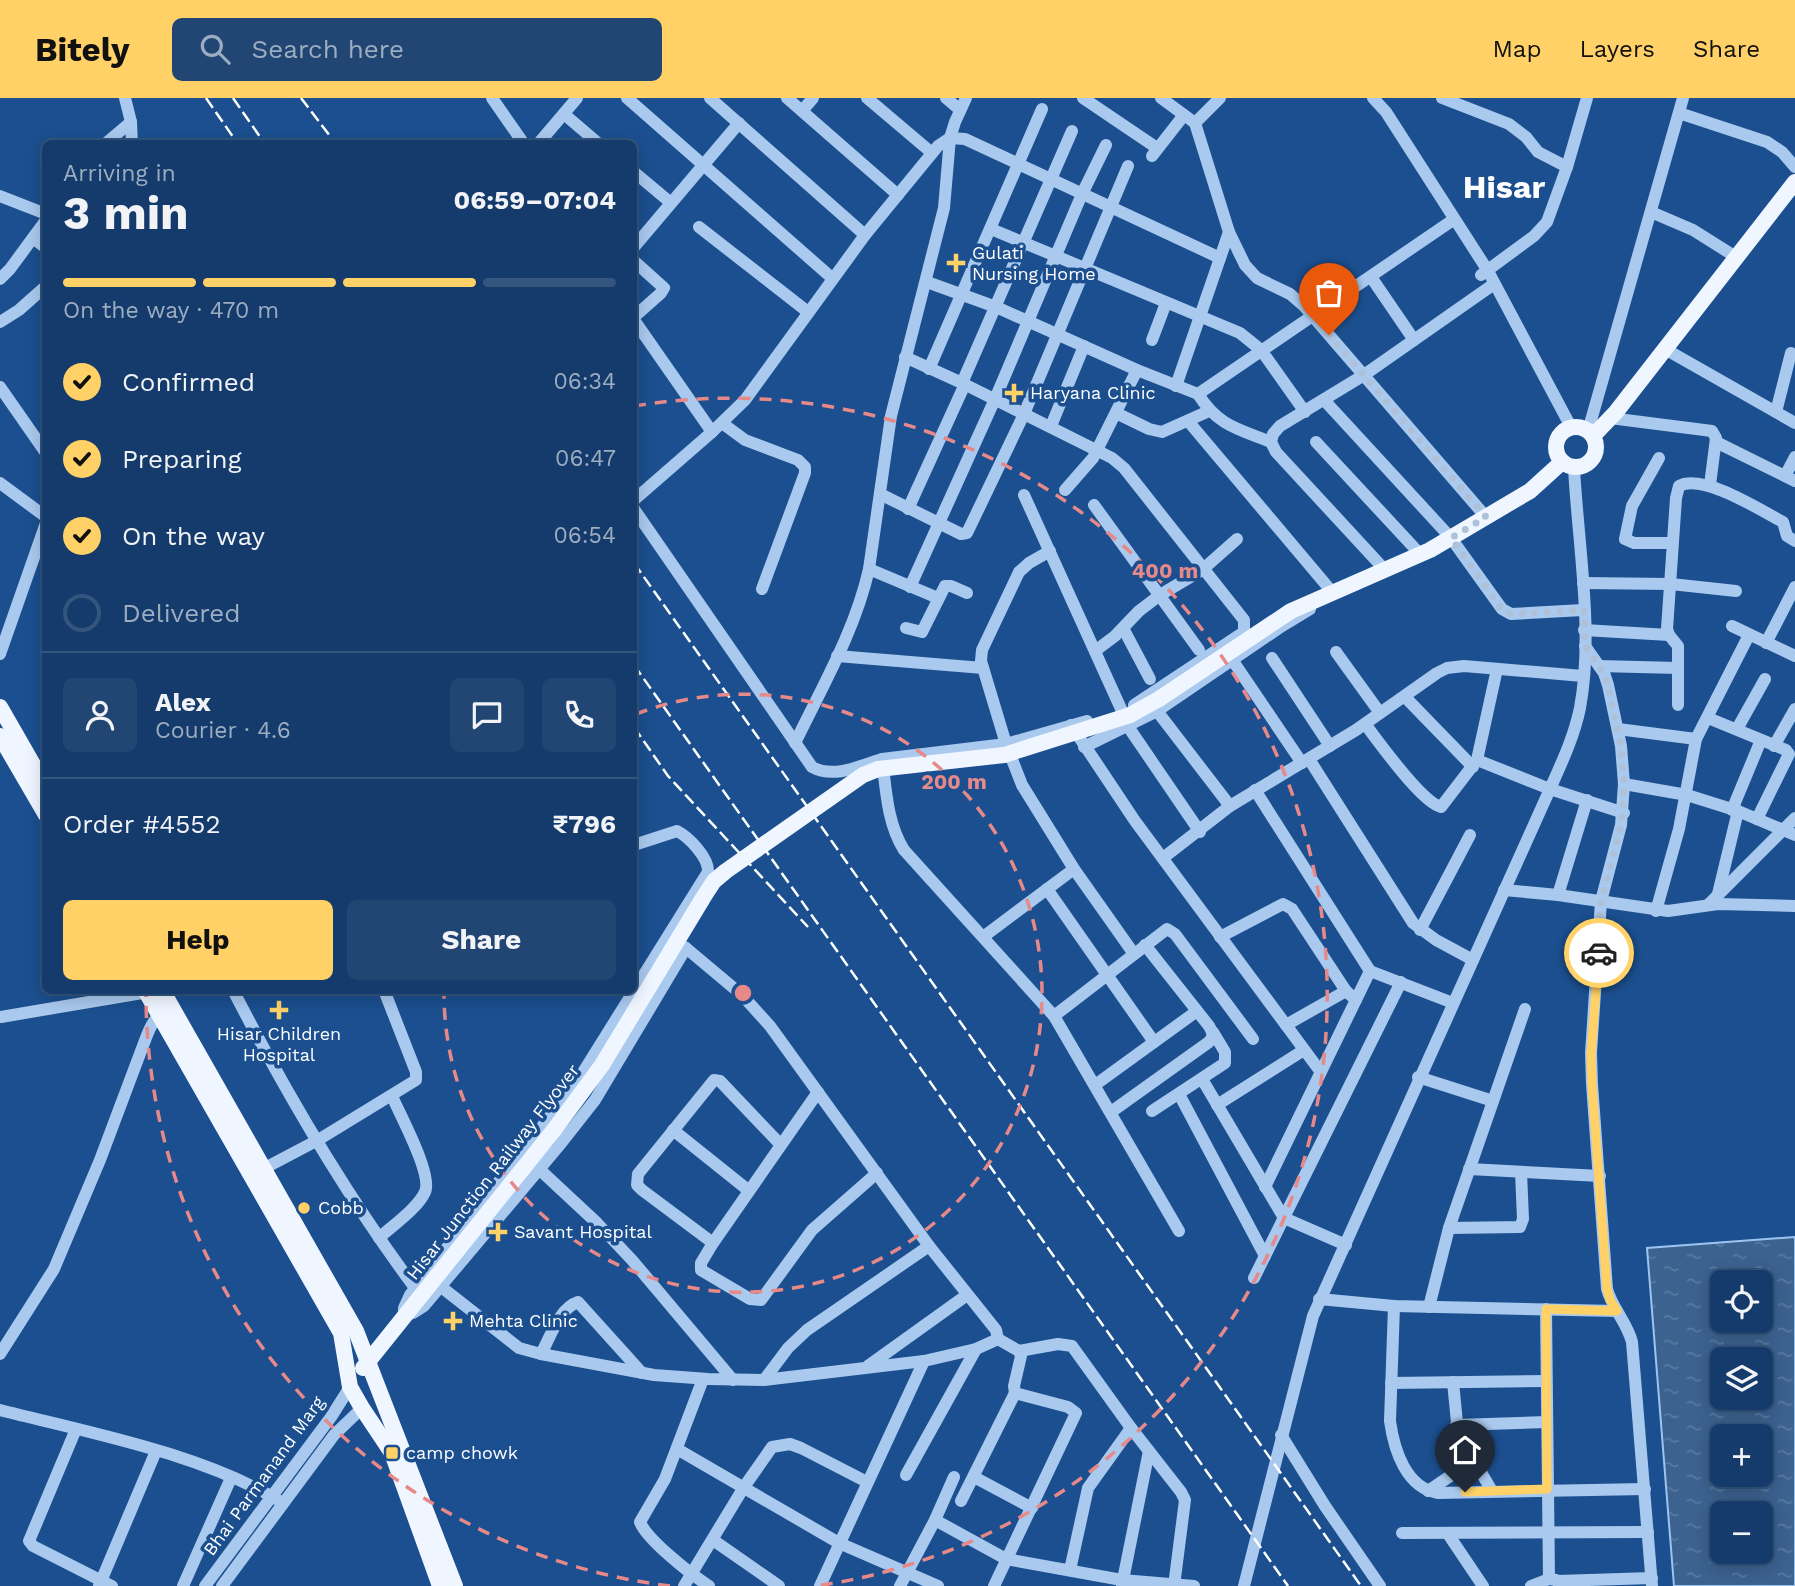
<!DOCTYPE html>
<html lang="en">
<head>
<meta charset="utf-8">
<style>
  body { margin:0; font-family:"Work Sans",sans-serif; background:#214673; color:#f1f3f6; height:100vh; display:flex; flex-direction:column; font-size:26px; white-space:nowrap }
  * { box-sizing:border-box; margin:0 }
  p { font-size:23px; color:#9dadc1 }
  .icon { flex:none; width:38px; height:38px; fill:none; stroke:currentColor; stroke-width:2; stroke-linecap:round; stroke-linejoin:round }
  .map { position:relative; flex:1; overflow:hidden }
  .side { position:absolute; left:42px; top:42px; width:595px; height:854px; display:flex; flex-direction:column; background:#143b6b; border-radius:10px; box-shadow:0 4px 18px #0003,0 0 0 2px #33557e }
  .side>* { flex:none }
  .fabs { position:absolute; left:1710px; top:1172px; display:grid; gap:14px }
  .fabs a { display:grid; place-items:center; width:63px; height:63px; border-radius:10px; background:#143b6b; box-shadow:0 4px 18px #0003,0 0 0 2px #33557e; font-size:35px }
  .pin { position:absolute; display:grid; place-items:center; width:60px; height:60px; color:#fff; margin:-72px -30px; border-radius:50% 50% 50% 0; rotate:-45deg; box-shadow:0 0 7px #0007 }
  .pin .icon { rotate:45deg }
  .courier { position:absolute; display:grid; place-items:center; width:70px; height:70px; margin:-35px; border:5px solid #ffd166; border-radius:50%; background:#fff; color:#222; box-shadow:0 2px 9px #0007 }
  .summary em { font-style:normal; font-weight:700 }
  .summary div { display:flex; flex-direction:column-reverse }
  .summary { display:flex; align-items:center; justify-content:space-between; height:119px; padding:0 21px }
  h1 { font-size:46px; font-weight:700; line-height:52px }
  .bar { display:grid; grid-template-columns:repeat(4,1fr); gap:10px 7px; align-content:center; height:84px; padding:0 21px }
  .bar i { height:9px; border-radius:5px; background:#33557e }
  .bar .selected { background:#ffd166 }
  .bar p { grid-column:span 4 }
  .line { display:flex; align-items:center; gap:18px; padding:0 21px; border-top:2px solid #33557e }
  .line div { flex:1 }
  .round { display:grid; place-items:center; flex:none; width:74px; height:74px; border-radius:10px; background:#214673 }
  ol { padding:0 21px; list-style:none }
  li { display:flex; align-items:center; gap:21px; height:77px }
  li p { margin-inline-start:auto }
  li .icon { padding:7px; border-radius:50%; background:#ffd166; color:#111; stroke-width:4 }
  li:last-child { color:#9dadc1 }
  li i { width:38px; height:38px; border:4px solid #33557e; border-radius:50% }
  .action { display:flex; gap:14px; margin-top:auto; padding:14px 21px }
  .action a { flex:1; height:80px; border-radius:10px; background:#ffd166; color:#111; font-size:28px; font-weight:700; line-height:80px; text-align:center }
  .action a+a { background:#214673; color:#f1f3f6 }
  header { display:flex; align-items:center; gap:42px; box-sizing:border-box; height:98px; padding:0 35px; background:#ffd166; color:#111 }
  header strong { font-size:33px }
  nav { display:flex; gap:38px; margin-inline-start:auto; font-size:24px }
  .search { width:490px; height:63px; background:#214673; display:flex; align-items:center; gap:18px; box-sizing:border-box; padding:0 24px; border-radius:10px; color:#9dadc1; font-size:26px }
  .map>svg:first-child { display:block }
  .water { fill:url(#water-ripples); stroke:#9cc4f0; stroke-width:2; fill-rule:evenodd }
  .lines { fill:none; stroke-linecap:round; stroke-linejoin:round }
  .minor { stroke:#a9c9ee; stroke-width:12 }
  .major { stroke:#f0f6ff; stroke-width:16 }
  .rail { stroke:#fff; stroke-width:2.5; stroke-dasharray:12 5; stroke-linecap:butt }
  .major-bridge { stroke:#f0f6ff; stroke-width:16 }
  .done { stroke:#afc1d8; stroke-width:7; stroke-dasharray:0 12.6 }
  .route { stroke:#ffd166; stroke-width:9 }
  .ring { fill:none; stroke:#e88989; stroke-width:3.5; stroke-dasharray:12 9 }
  .poi-dot { fill:#ffd166; stroke:#1b4f8f; stroke-width:2.5 }
  .labels { text-anchor:middle; stroke-width:7; stroke-linejoin:round; paint-order:stroke }
  .poi-label { font-size:18px; fill:#fff; stroke:#1b4f8f; text-anchor:start }
  .street-label { font-size:18px; fill:#fff; stroke:#1b4f8f }
  .town-label { font-size:32px; font-weight:bold; fill:#fff; stroke:#1b4f8f }
  .centre { fill:#e88989; stroke:#1b4f8f; stroke-width:3.5 }
  .ring-label { font-size:21px; text-anchor:middle; font-weight:bold; fill:#e88989; stroke:#1b4f8f; stroke-width:7; stroke-linejoin:round; paint-order:stroke }
</style>
</head>
<body>
<header>
<strong>Bitely</strong>
<div class="search"><svg class="icon" aria-label="search" viewBox="0 0 24 24"><circle cx="10" cy="10" r="6"/><path d="M15 15l6 6"/></svg>Search here</div>
<nav><a>Map</a><a>Layers</a><a>Share</a></nav>
</header>
<div class="map">
<svg width="1795" height="1488" viewBox="0 0 1795 1488">
  <defs>
    <pattern id="water-ripples" width="26" height="14" patternUnits="userSpaceOnUse" patternTransform="scale(1.75)"><rect width="26" height="14" fill="#3c6290"/><path d="M2 4q2-2 4 0t4 0M15 11q2-2 4 0t4 0" fill="none" stroke="#597aa1"/></pattern>
  </defs>
  <rect width="100%" height="100%" fill="#1b4f8f"/>
  <!-- water -->
  <path class="water" d="M1795,1139V1488H1674L1647,1150ZM1722,1185H1760V1223H1722ZM1722,1262H1760V1300H1722ZM1722,1339H1760V1377H1722ZM1722,1416H1760V1454H1722Z"/>
  <g class="lines">
    <!-- minor -->
    <g class="minor">
      <path d="M125,0L131,24L132,46"/>
      <path d="M492,0L524,46"/>
      <path d="M627,0L832,180"/>
      <path d="M710,0L865,137"/>
      <path d="M787,0L898,97"/>
      <path d="M867,0L932,55"/>
      <path d="M946,0L960,12"/>
      <path d="M1083,0L1157,50"/>
      <path d="M1161,0L1195,25L1229,134L1245,167L1257,180L1290,196L1304,208L1486,419"/>
      <path d="M1373,0L1386,14L1488,173L1571,329"/>
      <path d="M1442,0L1509,26L1526,39L1538,54L1567,69"/>
      <path d="M802,13L813,0"/>
      <path d="M1679,15L1767,44L1782,54L1795,69"/>
      <path d="M564,16L599,46"/>
      <path d="M1195,25L1220,0"/>
      <path d="M105,46L131,24"/>
      <path d="M538,46L577,0"/>
      <path d="M1152,58L1184,17"/>
      <path d="M634,74L671,105"/>
      <path d="M0,98L46,116"/>
      <path d="M1651,114L1693,132L1736,159"/>
      <path d="M699,129L808,214"/>
      <path d="M991,131L1240,235L1261,252L1305,314"/>
      <path d="M33,140L46,150"/>
      <path d="M634,149L739,25"/>
      <path d="M634,163L664,190L661,195L634,219"/>
      <path d="M1481,177L1534,138L1547,124L1567,69L1587,0"/>
      <path d="M1371,179L1414,242"/>
      <path d="M0,181L10,171L46,122"/>
      <path d="M927,184L996,209L1137,272L1198,296L1453,122"/>
      <path d="M634,222L712,334"/>
      <path d="M0,224L19,212L46,188"/>
      <path d="M1152,242L1166,205"/>
      <path d="M1665,251L1795,325"/>
      <path d="M905,259L962,285L1112,360L1124,370L1244,522V534L1134,607"/>
      <path d="M929,271L1042,11"/>
      <path d="M962,285L1072,33"/>
      <path d="M1176,288L1229,134"/>
      <path d="M0,289L46,355"/>
      <path d="M1198,296C1218,328 1238,331 1271,344"/>
      <path d="M1324,302L1451,440L1502,511L1511,516L1583,512"/>
      <path d="M1776,314L1791,255"/>
      <path d="M1116,315L1149,331L1162,334L1209,313"/>
      <path d="M1610,320L1712,333L1716,340L1710,387"/>
      <path d="M1188,323L1333,495"/>
      <path d="M722,325L745,342L798,362L805,369V375L762,491"/>
      <path d="M1051,328L1084,248"/>
      <path d="M1588,333L1683,0"/>
      <path d="M1316,344L1420,456"/>
      <path d="M1716,344L1795,383"/>
      <path d="M1659,360L1632,408L1625,441L1634,445H1672"/>
      <path d="M1785,378L1795,359"/>
      <path d="M0,385L46,419"/>
      <path d="M1065,392L1093,360L1137,272"/>
      <path d="M880,396L961,436L967,435L1024,316L1128,68"/>
      <path d="M1024,397L1122,613"/>
      <path d="M634,402L712,334L745,302L865,137L938,48L950,40L965,41L1220,160"/>
      <path d="M1094,407L1199,552"/>
      <path d="M634,411L812,669C834,681 860,668 882,661C886,691 887,725 904,752L1054,918L1179,1133"/>
      <path d="M908,411L965,286"/>
      <path d="M1050,453L1029,465L1019,474L982,552L981,563L1006,646L1022,687L1074,771L1134,856"/>
      <path d="M869,471L938,500"/>
      <path d="M1385,472L1276,354L1271,344L1273,336L1280,328L1364,277L1494,186"/>
      <path d="M1583,485L1671,486L1736,493"/>
      <path d="M910,489L995,301L1082,96L1106,47"/>
      <path d="M1732,528L1795,558"/>
      <path d="M906,530L922,534L945,488H951L967,495"/>
      <path d="M1123,530L1150,581"/>
      <path d="M1584,532L1669,537"/>
      <path d="M1766,545L1795,489"/>
      <path d="M1585,548L1604,575L1608,587L1621,648L1624,686L1621,727L1601,803L1591,955L1592,986L1607,1191C1612,1210 1627,1224 1632,1244L1652,1488"/>
      <path d="M1095,553L1115,538L1139,513L1160,497L1202,472L1237,441"/>
      <path d="M1336,554L1380,615"/>
      <path d="M0,556L46,425"/>
      <path d="M837,558L983,570"/>
      <path d="M1272,560L1330,648"/>
      <path d="M1233,563L1302,665"/>
      <path d="M1599,568L1678,570"/>
      <path d="M1405,599L1473,669"/>
      <path d="M1678,607V548L1669,537L1667,531L1676,400L1679,388C1703,375 1760,412 1783,424L1787,438L1795,443"/>
      <path d="M1157,613L1230,708"/>
      <path d="M1708,620L1786,652L1789,656L1757,721"/>
      <path d="M1365,626C1379,644 1421,704 1441,709L1477,662L1497,571"/>
      <path d="M1071,627L1135,723L1320,973"/>
      <path d="M1127,627L1200,734"/>
      <path d="M1618,631L1696,641"/>
      <path d="M1737,631L1765,581"/>
      <path d="M795,645C822,589 855,533 869,471L891,318L944,110L950,40L955,24L966,0"/>
      <path d="M1774,648L1795,611"/>
      <path d="M1084,649L1157,613L1282,528L1310,511"/>
      <path d="M882,661L1006,646L1087,623"/>
      <path d="M1309,661L1413,825L1436,842L1473,862"/>
      <path d="M1477,662L1550,691L1624,715"/>
      <path d="M1624,686L1687,697L1738,713L1795,737"/>
      <path d="M1255,692L1370,873L1453,905"/>
      <path d="M1732,712L1761,642"/>
      <path d="M634,747L677,733C689,739 709,760 708,774L577,984L410,1197L404,1210V1217L413,1215L424,1208L558,1049L595,1002L686,850L669,839"/>
      <path d="M1163,760L1230,708L1356,632L1437,575L1447,570L1464,568L1583,578"/>
      <path d="M1047,791L1154,944"/>
      <path d="M1504,792L1558,797L1668,813L1718,806L1795,808"/>
      <path d="M1718,796L1738,713"/>
      <path d="M1558,797L1587,702"/>
      <path d="M1708,807L1795,720"/>
      <path d="M1656,813L1679,731L1696,641L1749,537"/>
      <path d="M1420,832L1470,737"/>
      <path d="M983,839L1074,771"/>
      <path d="M1220,839L1283,806L1292,811L1346,893L1356,902"/>
      <path d="M233,892C286,995 346,1097 415,1190"/>
      <path d="M1054,918L1167,831L1175,836L1253,941"/>
      <path d="M1,919L154,893"/>
      <path d="M1286,927L1346,893"/>
      <path d="M1418,979L1493,1003"/>
      <path d="M1202,981L1284,1120L1346,1147"/>
      <path d="M1095,987L1197,913"/>
      <path d="M818,994L713,1145L701,1165V1172L750,1201L761,1202L812,1132L877,1075"/>
      <path d="M1179,996L1265,1158"/>
      <path d="M1217,1007L1304,952"/>
      <path d="M1152,1013L1225,965V954L1213,934"/>
      <path d="M1111,1014L1209,944C1214,938 1213,935 1209,928L1145,847"/>
      <path d="M673,1032L748,1092"/>
      <path d="M263,1071L318,1042L416,982V974L384,892"/>
      <path d="M539,1071L597,1125L632,1162L733,1282"/>
      <path d="M1469,1071L1600,1078"/>
      <path d="M1265,1089L1370,873"/>
      <path d="M1449,1130L1520,1129L1523,1121L1521,1074"/>
      <path d="M379,1140C392,1128 418,1110 425,1094C433,1077 400,1017 392,998"/>
      <path d="M713,1145L642,1092L637,1087L638,1076L714,982L720,983L780,1046"/>
      <path d="M1254,1180L1401,884"/>
      <path d="M440,1188L519,1250L541,1256L654,1277L708,1281L764,1282L924,1263L976,1251L998,1241L996,1232L929,1148L770,928L742,897L686,850"/>
      <path d="M1319,1201L1394,1208L1617,1213"/>
      <path d="M1394,1208L1390,1323C1394,1352 1406,1390 1438,1395L1645,1391"/>
      <path d="M1429,1209L1449,1130L1525,911"/>
      <path d="M1546,1211L1549,1481"/>
      <path d="M1019,1253L1058,1246L1072,1248L1131,1330L1181,1394L1185,1402L1174,1488"/>
      <path d="M0,1256L54,1171L100,1062L144,945C149,932 153,920 165,914"/>
      <path d="M541,1256C550,1240 559,1210 578,1204L642,1275"/>
      <path d="M868,1268L967,1197"/>
      <path d="M703,1281L665,1381L640,1424C647,1442 692,1477 709,1488"/>
      <path d="M764,1282L788,1250L807,1232L929,1148"/>
      <path d="M1453,1284L1458,1335L1492,1393"/>
      <path d="M1391,1285L1546,1283"/>
      <path d="M0,1312C91,1335 203,1356 283,1405"/>
      <path d="M1456,1327L1547,1324"/>
      <path d="M76,1331L29,1443L33,1448L112,1488"/>
      <path d="M1281,1337L1325,1408L1380,1488"/>
      <path d="M677,1351L839,1445L938,1488"/>
      <path d="M906,1377L976,1251"/>
      <path d="M974,1379L1032,1410"/>
      <path d="M1428,1393L1474,1362"/>
      <path d="M961,1403L1015,1295"/>
      <path d="M935,1422L1006,1461L1122,1482L1194,1488"/>
      <path d="M1402,1435L1648,1434"/>
      <path d="M1448,1436L1483,1488"/>
      <path d="M713,1442L779,1488"/>
      <path d="M1070,1472L1088,1390L1131,1330"/>
      <path d="M1557,1483L1652,1480"/>
      <path d="M1122,1487L1149,1353"/>
      <path d="M99,1488L156,1353"/>
      <path d="M183,1488L231,1380"/>
      <path d="M205,1488L331,1319L350,1289"/>
      <path d="M222,1488L334,1337L362,1310"/>
      <path d="M684,1488L744,1389L772,1349L790,1346L801,1350L867,1384"/>
      <path d="M820,1488L924,1263"/>
      <path d="M900,1488L935,1422L954,1379"/>
      <path d="M994,1488L1076,1315L1068,1309L1015,1295L1014,1288L1021,1258L1019,1253L998,1241"/>
      <path d="M1244,1488L1313,1218L1550,691C1562,664 1574,639 1580,610C1594,535 1578,446 1574,370"/>
      <path d="M1531,1488L1549,1481L1556,1482"/>
    </g>
    <!-- major -->
    <g class="major">
      <circle cx="1576" cy="349" r="20"/>
      <path d="M1593,338L1616,314L1795,84"/>
      <path d="M0,609L46,689"/>
      <path d="M1130,617L1159,601L1291,513L1430,452L1530,393L1562,364"/>
      <path d="M0,638L46,717"/>
      <path d="M145,892L341,1235L350,1289L362,1310L392,1355L440,1488"/>
      <path d="M162,892L356,1233L455,1488"/>
      <path d="M363,1270L554,1032"/>
    </g>
    <!-- rail -->
    <g class="rail">
      <path d="M206,0L238,46"/>
      <path d="M233,0L265,46"/>
      <path d="M301,0L336,46"/>
      <path d="M634,465L1361,1488"/>
      <path d="M634,567L1288,1488"/>
      <path d="M634,629L668,678L808,829"/>
    </g>
    <!-- major-bridge -->
    <path class="major-bridge" d="M554,1032L602,967L703,800L714,783L726,773L863,677L878,671L1004,657L1130,617"/>
  </g>
  <g class="lines">
    <!-- done -->
    <path class="done" d="M1329,237L1486,419L1451,440L1502,512L1511,516L1584,512L1585,548L1604,575L1608,587L1621,648L1624,686L1621,727L1601,803L1599,855"/>
    <!-- route -->
    <path class="route" d="M1465,1394L1547,1391L1546,1211L1617,1213L1610,1202L1607,1191L1592,986L1591,956L1599,855"/>
  </g>
  <!-- distance rings -->
  <g class="ring">
    <path d="M636 616A299 299 0 1 1 444 895"/>
    <path d="M670 1488A597 597 0 0 1 146 895M634 308A597 597 0 1 1 816 1488"/>
  </g>
  <!-- markers -->
  <g class="poi-dot">
    <path d="M952.5 154.5h7v7h7v7h-7v7h-7v-7h-7v-7h7z"/>
    <path d="M1010.5 284.5h7v7h7v7h-7v7h-7v-7h-7v-7h7z"/>
    <path d="M275.5 901.5h7v7h7v7h-7v7h-7v-7h-7v-7h7z"/>
    <circle cx="304" cy="1110" r="7"/>
    <path d="M494.5 1123.5h7v7h7v7h-7v7h-7v-7h-7v-7h7z"/>
    <path d="M449.5 1212.5h7v7h7v7h-7v7h-7v-7h-7v-7h7z"/>
    <rect x="385" y="1348" width="14" height="14" rx="3.5"/>
  </g>
  <g class="labels">
    <!-- poi labels -->
    <g class="poi-label">
      <text x="972" y="161">Gulati<tspan x="972" dy="21">Nursing Home</tspan></text>
      <text x="1030" y="301">Haryana Clinic</text>
      <text x="279" y="942" text-anchor="middle">Hisar Children<tspan x="279" dy="21">Hospital</tspan></text>
      <text x="318" y="1116">Cobb</text>
      <text x="514" y="1140">Savant Hospital</text>
      <text x="469" y="1229">Mehta Clinic</text>
      <text x="406" y="1361">camp chowk</text>
    </g>
    <!-- street labels -->
    <g class="street-label">
      <text transform="translate(493 1074) rotate(-52)" y="6">Hisar Junction Railway Flyover</text>
      <text transform="translate(264 1378) rotate(-54)" y="6">Bhai Parmanand Marg</text>
    </g>
    <!-- town labels -->
    <g class="town-label">
      <text x="1504" y="100">Hisar</text>
    </g>
  </g>
  <circle cx="743" cy="895" r="10" class="centre"/>
  <g class="ring-label">
    <text x="1165" y="480">400 m</text>
    <text x="954" y="691">200 m</text>
  </g>
</svg>
<div class="fabs">
<a><svg class="icon" aria-label="locate" viewBox="0 0 24 24"><circle cx="12" cy="12" r="6"/><path d="M12 2v4M12 18v4M2 12h4M18 12h4"/></svg></a>
<a><svg class="icon" aria-label="layers" viewBox="0 0 24 24"><path d="M12 4l9 5-9 5-9-5zM3 14l9 5 9-5"/></svg></a>
<a>+</a>
<a>−</a>
</div>
<div class="pin" style="left:1329px;top:237px;background:#ea580c"><svg class="icon" aria-label="bag" viewBox="0 0 24 24"><path d="M5 8h14l-1 12H6zM9 8a3 3 0 0 1 6 0"/></svg></div>
<div class="pin" style="left:1465px;top:1394px;background:#1f2937"><svg class="icon" aria-label="home" viewBox="0 0 24 24"><path d="M3 11l9-7 9 7M6 9v11h12V9"/></svg></div>
<div class="courier" style="left:1599px;top:855px"><svg class="icon" aria-label="car" viewBox="0 0 24 24"><path d="M5 17H2v-5l4-1 3-4h7l3 4 3 1v5h-3M9 17h6M6 11h13"/><circle cx="7" cy="17" r="2"/><circle cx="17" cy="17" r="2"/></svg></div>
<section class="side">
<div class="summary"><div><h1>3 min</h1><p>Arriving in</p></div><em>06:59–07:04</em></div>
<div class="bar"><i class="selected"></i><i class="selected"></i><i class="selected"></i><i></i><p>On the way · 470 m</p></div>
<ol>
<li><svg class="icon" aria-label="check" viewBox="0 0 24 24"><path d="M5 12l5 5 9-10"/></svg>Confirmed<p>06:34</p></li>
<li><svg class="icon" aria-label="check" viewBox="0 0 24 24"><path d="M5 12l5 5 9-10"/></svg>Preparing<p>06:47</p></li>
<li><svg class="icon" aria-label="check" viewBox="0 0 24 24"><path d="M5 12l5 5 9-10"/></svg>On the way<p>06:54</p></li>
<li><i></i>Delivered</li>
</ol>
<div class="line" style="height:126px"><a class="round"><svg class="icon" aria-label="person" viewBox="0 0 24 24"><circle cx="12" cy="8" r="4"/><path d="M4 21q1-7 8-7t8 7"/></svg></a><div><b>Alex</b><p>Courier · 4.6</p></div><a class="round"><svg class="icon" aria-label="chat" viewBox="0 0 24 24"><path d="M4 5h16v11H9l-5 4z"/></svg></a><a class="round"><svg class="icon" aria-label="phone" viewBox="0 0 24 24"><path d="M5 4h4l2 5-3 2q2 4 5 5l2-3 5 2v4C11 20 4 13 5 4z"/></svg></a></div>
<div class="line" style="height:91px"><div>Order #4552</div><b>₹796</b></div>
<div class="action"><a>Help</a><a>Share</a></div>
</section>
</div>
</body>
</html>
